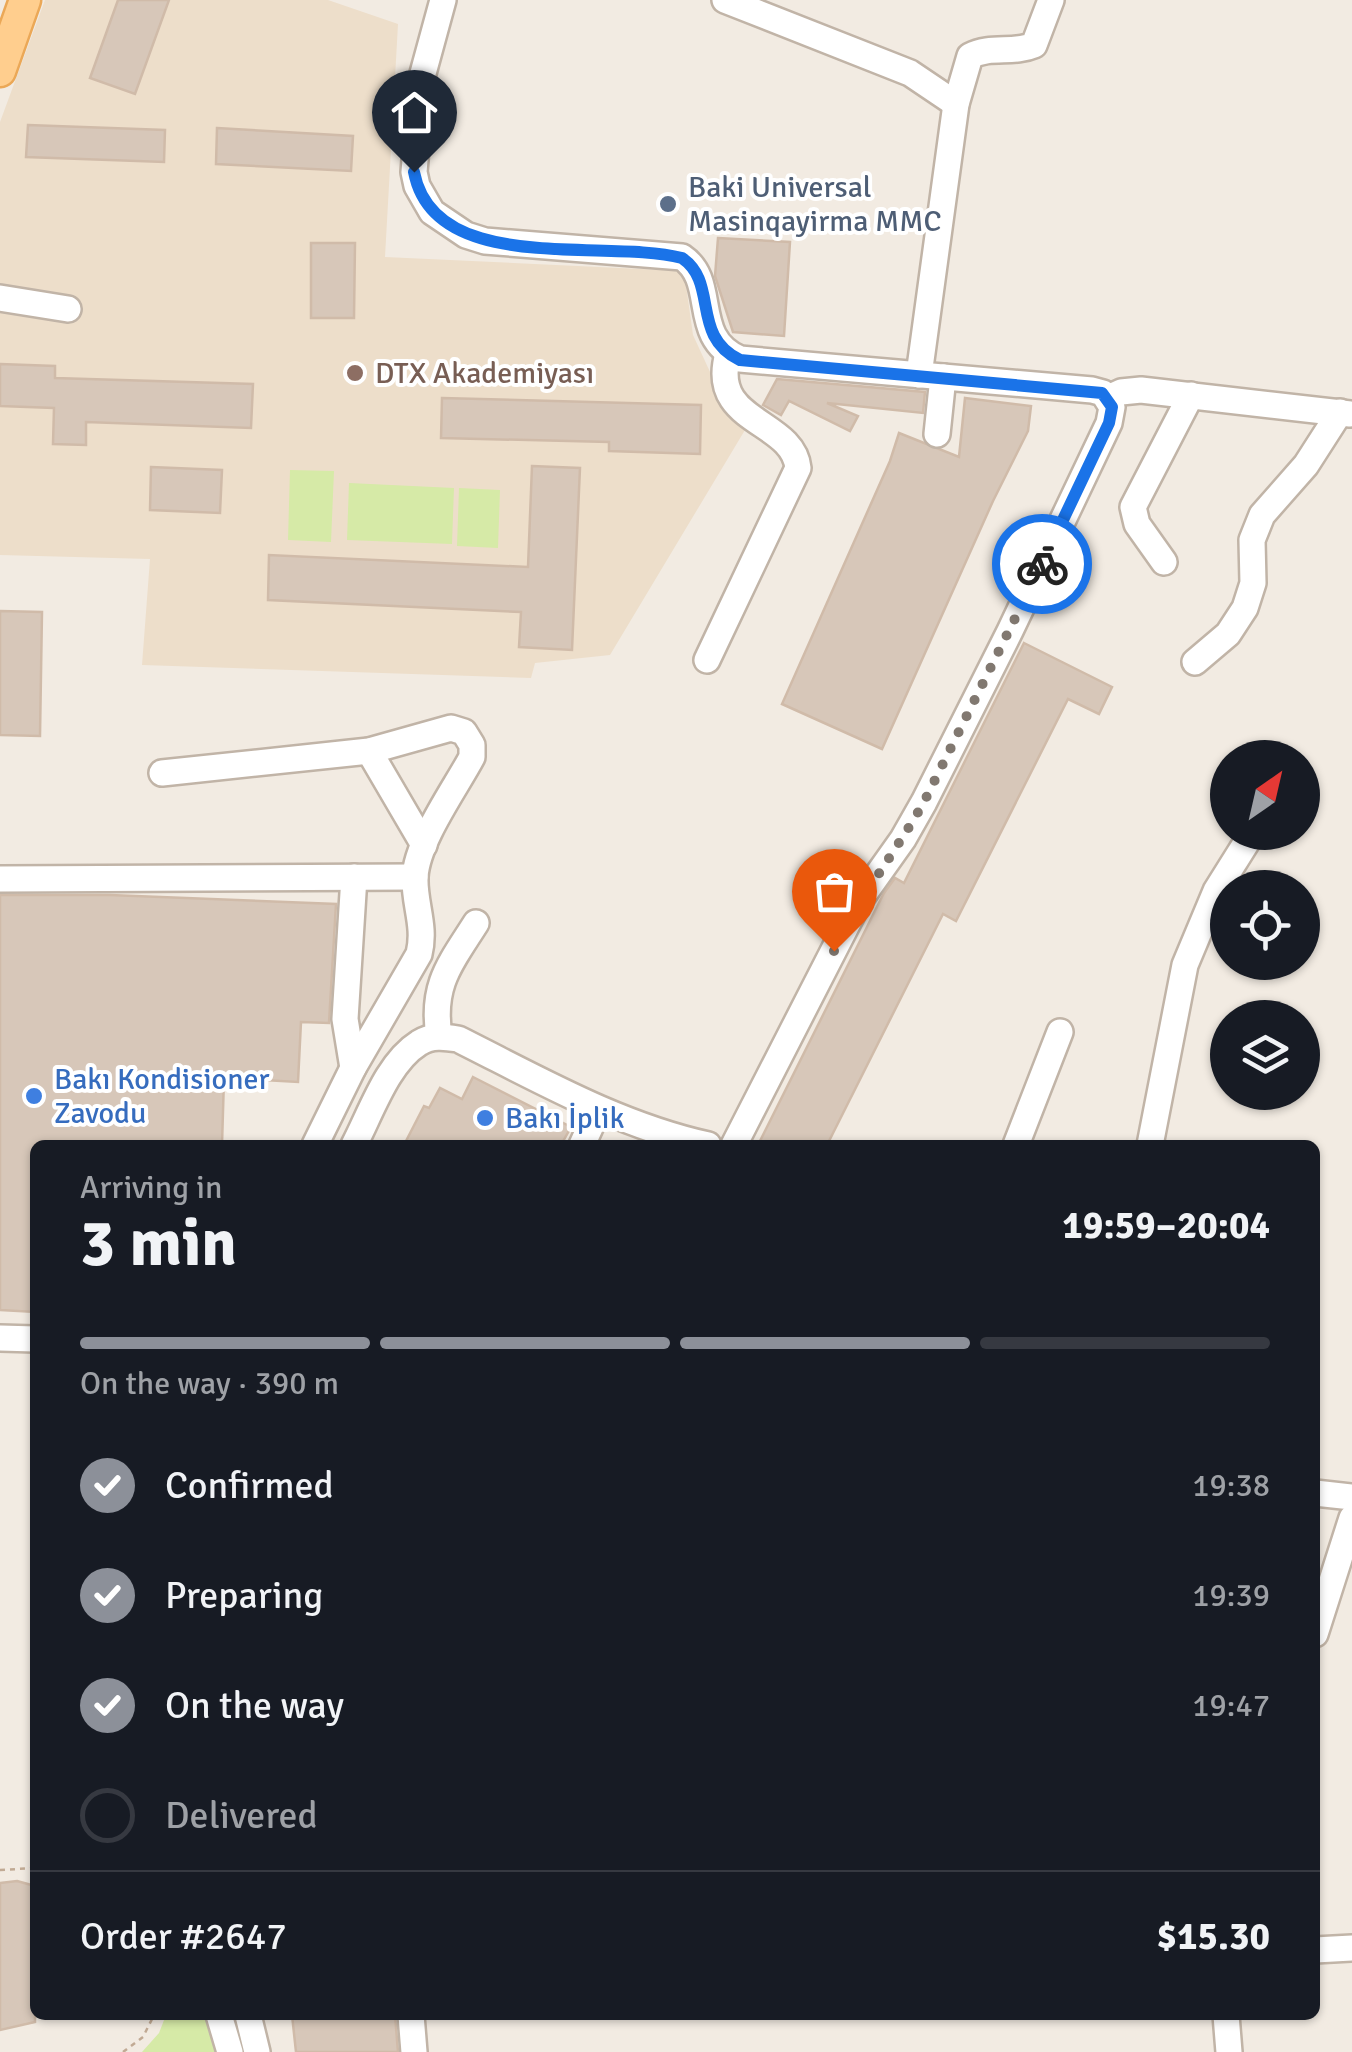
<!DOCTYPE html>
<html lang="en">
<head>
<meta charset="utf-8">
<style>
  body { margin:0; font-family:Signika,sans-serif; background:#242831; color:#f1f3f6; height:100vh; display:flex; flex-direction:column; font-size:38px; white-space:nowrap }
  * { box-sizing:border-box; margin:0 }
  p { font-size:32px; color:#9ea1a6 }
  .icon { flex:none; width:55px; height:55px; fill:none; stroke:currentColor; stroke-width:2; stroke-linecap:round; stroke-linejoin:round }
  .map { position:relative; flex:1; overflow:hidden }
  .sheet { position:absolute; left:30px; top:1140px; width:1290px; height:880px; display:flex; flex-direction:column; background:#171b24; border-radius:15px; box-shadow:0 2px 8px #0004 }
  .sheet>* { flex:none }
  .needle { width:65px; rotate:34deg }
  .fabs { position:absolute; left:1210px; top:740px; display:grid; gap:20px }
  .fabs a { display:grid; place-items:center; width:110px; height:110px; border-radius:50%; background:#171b24; box-shadow:0 2px 8px #0004; font-size:50px }
  .pin { position:absolute; display:grid; place-items:center; width:85px; height:85px; color:#fff; margin:-102px -42px; border-radius:50% 50% 50% 0; rotate:-45deg; box-shadow:0 0 10px #0007 }
  .pin .icon { rotate:45deg }
  .courier { position:absolute; display:grid; place-items:center; width:100px; height:100px; margin:-50px; border:8px solid #1a73e8; border-radius:50%; background:#fff; color:#222; box-shadow:0 2px 12px #0007 }
  .overview em { font-style:normal; font-weight:800 }
  .overview div { display:flex; flex-direction:column-reverse }
  .overview { display:flex; align-items:center; justify-content:space-between; height:170px; padding:0 50px }
  h1 { font-size:65px; font-weight:800; line-height:75px }
  .bar { display:grid; grid-template-columns:repeat(4,1fr); gap:15px 10px; align-content:center; height:120px; padding:0 50px }
  .bar i { height:12px; border-radius:8px; background:#363941 }
  .bar .current { background:#8c9099 }
  .bar p { grid-column:span 4 }
  .line { display:flex; align-items:center; gap:25px; padding:0 50px; border-top:2px solid #363941 }
  .line div { flex:1 }
  ol { padding:0 50px; list-style:none }
  li { display:flex; align-items:center; gap:30px; height:110px }
  li p { margin-inline-start:auto }
  li .icon { padding:10px; border-radius:50%; background:#8c9099; color:#fff; stroke-width:4 }
  li:last-child { color:#9ea1a6 }
  li i { width:55px; height:55px; border:5px solid #363941; border-radius:50% }
  .map>svg:first-child { display:block }
  .education { fill:#eddeca }
  .green { fill:#d6eaa7 }
  .building { fill:#d7c7b9; stroke:#d0bba9; stroke-width:2.5 }
  .lines { fill:none; stroke-linecap:round; stroke-linejoin:round }
  .minor-casing { stroke:#c1b4a7; stroke-width:30 }
  .major-casing { stroke:#eba857; stroke-width:35 }
  .path { stroke:#c1aa94; stroke-width:2.5; stroke-dasharray:5 5; stroke-linecap:butt }
  .minor { stroke:#fff; stroke-width:25 }
  .major { stroke:#ffce8e; stroke-width:30 }
  .done { stroke:#817870; stroke-width:10; stroke-dasharray:0 18 }
  .route { stroke:#1a73e8; stroke-width:12 }
  .service-dot { fill:#5c6f8a; stroke:#fff; stroke-width:4 }
  .education-dot { fill:#8d6e63; stroke:#fff; stroke-width:4 }
  .shop-dot { fill:#3f7fe0; stroke:#fff; stroke-width:4 }
  .labels { text-anchor:middle; stroke-width:8; stroke-linejoin:round; paint-order:stroke }
  .service-label { font-size:30px; fill:#4e5e75; stroke:#fff; text-anchor:start }
  .education-label { font-size:30px; fill:#785e54; stroke:#fff; text-anchor:start }
  .shop-label { font-size:30px; fill:#366cbe; stroke:#fff; text-anchor:start }
</style>
</head>
<body>
<div class="map">
<svg width="1352" height="2052" viewBox="0 0 1352 2052">
  <rect width="100%" height="100%" fill="#f2ebe2"/>
  <!-- education -->
  <path class="education" d="M45,0H328L398,24L385,257L684,271L693,335L728,411L748,425L610,655L535,663L531,678L142,665L150,559L0,555V122Z"/>
  <!-- green -->
  <g class="green">
    <path d="M290,470L334,471L331,542L288,540Z"/>
    <path d="M349,483L454,488L452,544L347,540Z"/>
    <path d="M459,488L500,490L498,548L457,546Z"/>
    <path d="M166,2015H207L218,2052H142L159,2033Z"/>
  </g>
  <!-- building -->
  <g class="building">
    <path d="M118,0H169L135,94L90,78Z"/>
    <path d="M28,125L165,130L164,162L26,157Z"/>
    <path d="M217,128L353,136L351,171L216,164Z"/>
    <path d="M718,238L790,242L784,336L733,332L715,276Z"/>
    <path d="M311,243H355L354,318H311Z"/>
    <path d="M0,364L55,366V378L253,384L251,428L86,422V445L53,444L54,408L0,406Z"/>
    <path d="M777,379L925,392L923,413L827,403L858,416L850,431L789,401L781,415L763,405Z"/>
    <path d="M442,398L701,405L700,454L609,451V442L441,438Z"/>
    <path d="M965,398L1031,406L1028,431L993,501L882,749L782,704L890,461L899,433L959,457Z"/>
    <path d="M532,466L580,468L572,650L519,647L521,612L268,600L269,555L528,567Z"/>
    <path d="M151,467L222,470L220,513L150,510Z"/>
    <path d="M0,611L42,612L40,736L0,735Z"/>
    <path d="M1024,643L1112,687L1099,714L1068,699L956,921L943,914L827,1145H758L884,893L895,878L904,883Z"/>
    <path d="M0,895H110L336,904L329,1023L301,1022L298,1082L224,1078L222,1145H35V1312L0,1310Z"/>
    <path d="M473,1077L571,1127L561,1145H404L424,1106L429,1108L440,1088L462,1099Z"/>
    <path d="M17,1881L35,1886V2022L0,2030V1883Z"/>
    <path d="M292,2015H395L398,2052H296Z"/>
  </g>
  <g class="lines">
    <!-- minor casing -->
    <g class="minor-casing">
      <g id="minor">
        <path d="M443,0L422,77L414,172L417,186L432,212L466,235L485,241L682,257C719,282 689,337 740,359L1092,390L1103,393L1112,407L1109,423L1010,631L924,802L903,839L859,901L734,1145"/>
        <path d="M725,0L910,73L956,104"/>
        <path d="M0,298L68,309"/>
        <path d="M919,375L956,104L970,56C991,45 1013,54 1034,45L1051,0"/>
        <path d="M1108,398L1121,392L1141,390L1350,414"/>
        <path d="M937,434L943,377"/>
        <path d="M1164,562L1137,524L1133,507L1191,395"/>
        <path d="M707,660L798,468C793,419 708,424 728,354"/>
        <path d="M1195,662L1228,634L1245,608L1253,583L1252,540L1262,515L1306,465L1340,412"/>
        <path d="M369,751L424,845"/>
        <path d="M162,773L369,751L451,728L464,732L472,745V757C455,789 417,841 415,877C414,904 426,926 419,954L353,1068L315,1145"/>
        <path d="M0,879L415,877"/>
        <path d="M439,1036C431,985 450,964 476,923"/>
        <path d="M353,1068L345,1019L354,877"/>
        <path d="M354,1145C371,1113 387,1063 419,1043C431,1035 445,1037 458,1039C540,1080 618,1125 708,1145"/>
        <path d="M582,1145L598,1110"/>
        <path d="M1016,1145L1060,1032"/>
        <path d="M1150,1145L1185,965L1216,891L1253,832"/>
        <path d="M0,1338L35,1339"/>
        <path d="M1315,1493L1352,1497"/>
        <path d="M1315,1634L1352,1518"/>
        <path d="M1315,1950L1352,1948"/>
        <path d="M219,2015L230,2052"/>
        <path d="M248,2015L257,2052"/>
        <path d="M411,2015L414,2052"/>
        <path d="M1226,2015L1229,2052"/>
      </g>
    </g>
    <!-- major casing -->
    <g class="major-casing">
      <path id="major" d="M0,71L25,0"/>
    </g>
    <!-- path -->
    <g class="path">
      <path d="M0,1870L35,1868"/>
      <path d="M123,2052L143,2037L154,2015"/>
    </g>
    <!-- minor -->
    <use href="#minor" class="minor"/>
    <!-- major -->
    <use href="#major" class="major"/>
  </g>
  <g class="lines">
    <!-- done -->
    <path class="done" d="M834,951C859,898 895,853 924,802L1042,564"/>
    <!-- route -->
    <path class="route" d="M414,172C434,277 605,238 682,258C719,283 690,336 740,360L1102,393L1112,407L1109,423L1042,564"/>
  </g>
  <!-- markers -->
  <circle class="service-dot" cx="668" cy="204" r="10"/>
  <circle class="education-dot" cx="355" cy="373" r="10"/>
  <g class="shop-dot">
    <circle cx="34" cy="1096" r="10"/>
    <circle cx="485" cy="1118" r="10"/>
  </g>
  <g class="labels">
    <!-- service labels -->
    <g class="service-label">
      <text x="688" y="197">Baki Universal<tspan x="688" dy="34">Masinqayirma MMC</tspan></text>
    </g>
    <!-- education labels -->
    <g class="education-label">
      <text x="375" y="383">DTX Akademiyası</text>
    </g>
    <!-- shop labels -->
    <g class="shop-label">
      <text x="54" y="1089">Bakı Kondisioner<tspan x="54" dy="34">Zavodu</tspan></text>
      <text x="505" y="1128">Bakı İplik</text>
    </g>
  </g>
</svg>
<div class="fabs">
<a><svg class="needle" viewBox="-14 -14 28 28"><path d="M0-13l5 13h-10z" fill="#e53935"/><path d="M0 13l5-13h-10z" fill="#9ea1a6"/></svg></a>
<a><svg class="icon" aria-label="locate" viewBox="0 0 24 24"><circle cx="12" cy="12" r="6"/><path d="M12 2v4M12 18v4M2 12h4M18 12h4"/></svg></a>
<a><svg class="icon" aria-label="layers" viewBox="0 0 24 24"><path d="M12 4l9 5-9 5-9-5zM3 14l9 5 9-5"/></svg></a>
</div>
<div class="pin" style="left:834px;top:951px;background:#ea580c"><svg class="icon" aria-label="bag" viewBox="0 0 24 24"><path d="M5 8h14l-1 12H6zM9 8a3 3 0 0 1 6 0"/></svg></div>
<div class="pin" style="left:414px;top:172px;background:#1f2937"><svg class="icon" aria-label="home" viewBox="0 0 24 24"><path d="M3 11l9-7 9 7M6 9v11h12V9"/></svg></div>
<div class="courier" style="left:1042px;top:564px"><svg class="icon" aria-label="bike" viewBox="0 0 24 24"><circle cx="6" cy="16" r="4"/><circle cx="18" cy="16" r="4"/><path d="M6 16l4-8h5l3 8M10 8l3 8H6M13 5h3"/></svg></div>
<section class="sheet">
<div class="overview"><div><h1>3 min</h1><p>Arriving in</p></div><em>19:59–20:04</em></div>
<div class="bar"><i class="current"></i><i class="current"></i><i class="current"></i><i></i><p>On the way · 390 m</p></div>
<ol>
<li><svg class="icon" aria-label="check" viewBox="0 0 24 24"><path d="M5 12l5 5 9-10"/></svg>Confirmed<p>19:38</p></li>
<li><svg class="icon" aria-label="check" viewBox="0 0 24 24"><path d="M5 12l5 5 9-10"/></svg>Preparing<p>19:39</p></li>
<li><svg class="icon" aria-label="check" viewBox="0 0 24 24"><path d="M5 12l5 5 9-10"/></svg>On the way<p>19:47</p></li>
<li><i></i>Delivered</li>
</ol>
<div class="line" style="height:130px"><div>Order #2647</div><b>$15.30</b></div>
</section>
</div>
</body>
</html>
